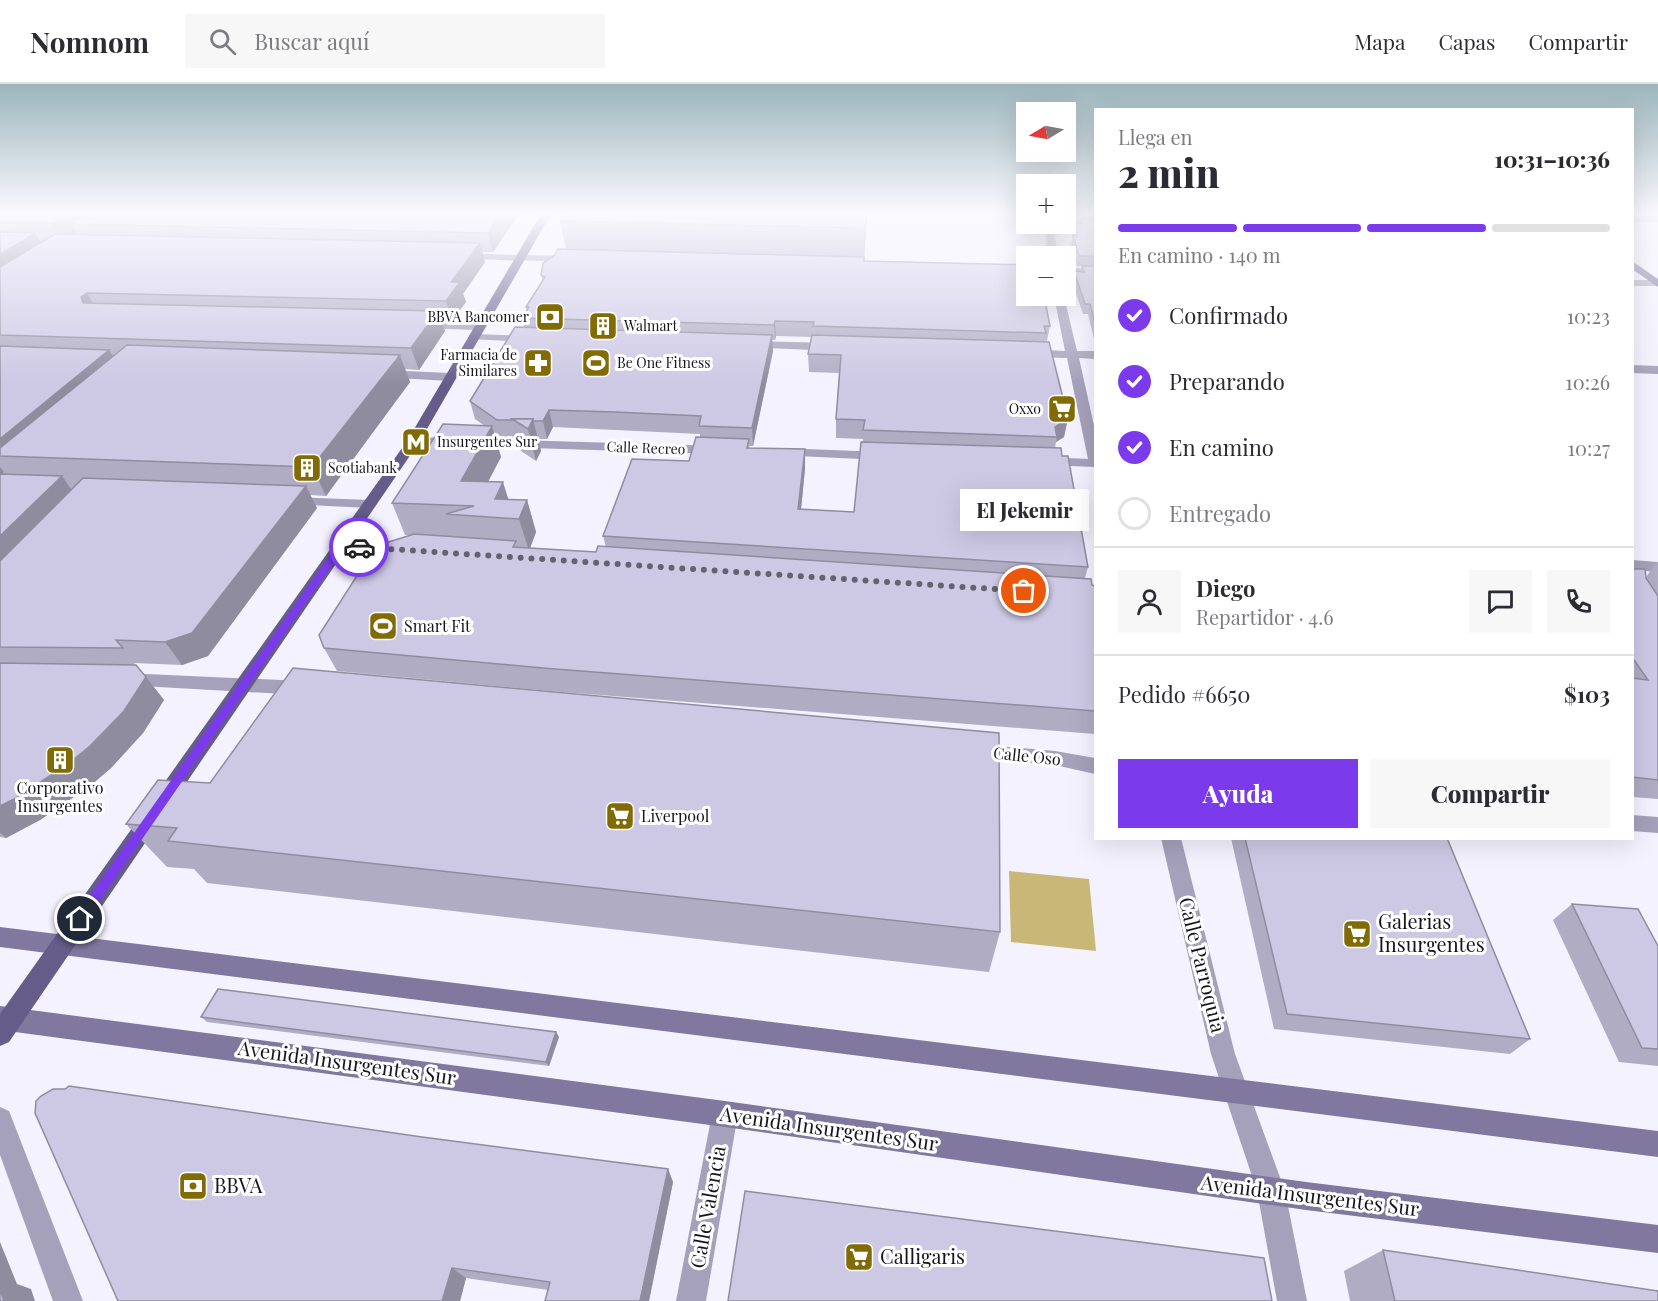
<!DOCTYPE html>
<html lang="es">
<head>
<meta charset="utf-8">
<style>
  body { margin:0; font-family:"Playfair Display",serif; background:#f7f7f7; color:#2b2b33; height:100vh; display:flex; flex-direction:column; font-size:22px; white-space:nowrap }
  * { box-sizing:border-box; margin:0 }
  p { font-size:20px; color:#7c7c81 }
  .icon { flex:none; width:33px; height:33px; fill:none; stroke:currentColor; stroke-width:2; stroke-linecap:round; stroke-linejoin:round }
  .map { position:relative; flex:1; overflow:hidden }
  .side { position:absolute; left:1094px; top:24px; width:540px; height:732px; display:flex; flex-direction:column; background:#fff; border-radius:0px; box-shadow:0 6px 24px #0002 }
  .side>* { flex:none }
  .needle { width:39px; rotate:260deg }
  .tools { position:absolute; left:1016px; top:18px; display:grid; gap:12px }
  .tools a { display:grid; place-items:center; width:60px; height:60px; border-radius:0px; background:#fff; box-shadow:0 6px 24px #0002; font-size:30px }
  .pin { position:absolute; display:grid; place-items:center; width:51px; height:51px; color:#fff; margin:-26px; border:3px solid #fff; border-radius:50%; box-shadow:0 2px 6px #0007 }
  .courier { position:absolute; display:grid; place-items:center; width:60px; height:60px; margin:-30px; border:4px solid #7c3aed; border-radius:50%; background:#fff; color:#222; box-shadow:0 2px 8px #0007 }
  .bubble { position:absolute; height:42px; border-radius:0px; background:#fff; box-shadow:0 6px 24px #0002; font-size:20px; font-weight:800; line-height:42px; text-align:center }
  .overview em { font-style:normal; font-weight:800 }
  .overview div { display:flex; flex-direction:column-reverse }
  .overview { display:flex; align-items:center; justify-content:space-between; height:102px; padding:0 24px }
  h1 { font-size:39px; font-weight:800; line-height:45px }
  .bar { display:grid; grid-template-columns:repeat(4,1fr); gap:9px 6px; align-content:center; height:72px; padding:0 24px }
  .bar i { height:8px; border-radius:4px; background:#e1e1e2 }
  .bar .selected { background:#7c3aed }
  .bar p { grid-column:span 4 }
  .line { display:flex; align-items:center; gap:15px; padding:0 24px; border-top:2px solid #e1e1e2 }
  .line div { flex:1 }
  .round { display:grid; place-items:center; flex:none; width:63px; height:63px; border-radius:0px; background:#f7f7f7 }
  ol { padding:0 24px; list-style:none }
  li { display:flex; align-items:center; gap:18px; height:66px }
  li p { margin-inline-start:auto }
  li .icon { padding:6px; border-radius:50%; background:#7c3aed; color:#fff; stroke-width:4 }
  li:last-child { color:#7c7c81 }
  li i { width:33px; height:33px; border:3px solid #e1e1e2; border-radius:50% }
  .action { display:flex; gap:12px; margin-top:auto; padding:12px 24px }
  .action a { flex:1; height:69px; border-radius:0px; background:#7c3aed; color:#fff; font-size:24px; font-weight:800; line-height:69px; text-align:center }
  .action a+a { background:#f7f7f7; color:#2b2b33 }
  header { display:flex; align-items:center; gap:36px; box-sizing:border-box; height:84px; padding:0 30px; background:#fff; border-bottom:2px solid #e1e1e2 }
  header strong { font-size:28px }
  nav { display:flex; gap:33px; margin-inline-start:auto; font-size:21px }
  .search { width:420px; height:54px; background:#f7f7f7; display:flex; align-items:center; gap:15px; box-sizing:border-box; padding:0 21px; border-radius:0px; color:#7c7c81; font-size:22px }
  .map>svg:first-child { display:block }
  .water { fill:#c9b777 }
  .lines { fill:none; stroke-linecap:round; stroke-linejoin:round }
  .minor { fill:#a5a1bb; fill-rule:evenodd }
  .tertiary { fill:#a5a1bb; fill-rule:evenodd }
  .secondary { fill:#80789f; fill-rule:evenodd }
  .primary { fill:#655c8a; fill-rule:evenodd }
  .wall { fill:#b0acc4; fill-rule:evenodd }
  .shaded-wall { fill:#908ca0 }
  .building { fill:#cdc8e4; stroke:#908ca0; stroke-width:1.5 }
  .route { fill:#7c3aed }
  .done { stroke:#64626c; stroke-width:6; stroke-dasharray:0 10.8 }
  .labels { text-anchor:middle; stroke-width:6; stroke-linejoin:round; paint-order:stroke }
  .far-poi-label { font-size:14px; fill:#16141e; stroke:#fff; text-anchor:start }
  .far-street-label { font-size:14px; fill:#16141e; stroke:#fff }
  .poi-label { font-size:16px; fill:#16141e; stroke:#fff; text-anchor:start }
  .street-label { font-size:16px; fill:#16141e; stroke:#fff }
  .near-poi-label { font-size:20px; fill:#16141e; stroke:#fff; text-anchor:start }
  .near-street-label { font-size:20px; fill:#16141e; stroke:#fff }
</style>
</head>
<body>
<header>
<strong>Nomnom</strong>
<div class="search"><svg class="icon" aria-label="search" viewBox="0 0 24 24"><circle cx="10" cy="10" r="6"/><path d="M15 15l6 6"/></svg>Buscar aquí</div>
<nav><a>Mapa</a><a>Capas</a><a>Compartir</a></nav>
</header>
<div class="map">
<svg width="1658" height="1217" viewBox="0 0 1658 1217">
  <rect width="100%" height="100%" fill="#f4f2fe"/>
  <!-- water -->
  <path class="water" d="M1009,787L1089,795L1096,867L1011,858Z"/>
  <g class="lines">
    <!-- minor -->
    <g class="minor">
      <rect x="1632" y="132" width="26" height="6"/>
      <path d="M1044,140H1053L1058,172H1048Z"/>
      <path d="M461,169L519,171L524,174L519,177L457,174L456,172Z"/>
      <path d="M1054,212H1064L1077,267H1095V275L1079,274L1095,346V383L1045,381L1038,377L1045,373L1088,375L1067,274L1030,273L1024,269L1030,265L1065,267Z"/>
      <path d="M421,239L479,240L485,243L479,246L417,244V240Z"/>
      <path d="M473,250L532,252L538,255L532,258L469,255V251Z"/>
      <path d="M748,257L834,259L840,263L834,267L744,263V259Z"/>
      <path d="M1632,281L1658,282V290L1632,289Z"/>
      <path d="M383,286L450,289L456,293L450,297L379,293L377,290Z"/>
      <path d="M413,353L717,362L724,366L717,370L408,360L406,357L408,354Z"/>
      <path d="M781,364L882,368L889,372L882,376L776,371L774,368Z"/>
      <path d="M291,413L370,416L377,420L370,424L286,420L284,417Z"/>
      <path d="M341,457L399,461L407,466L399,471L336,465L333,462Z"/>
      <path d="M1632,476L1658,478V488L1632,486Z"/>
      <path d="M123,589L302,597L308,599L311,604L308,609L302,611L123,601L117,600L114,595L117,590Z"/>
      <path d="M975,660L1055,667L1095,674V690L1055,681L975,674L968,672L965,667L968,662Z"/>
      <path d="M1632,731L1658,733V749L1632,747Z"/>
      <path d="M1161,754H1181L1235,970L1285,1107L1307,1217H1277L1257,1107L1211,970Z"/>
      <path d="M725,1017L734,1021L738,1030L706,1217H676L712,1030L716,1021Z"/>
      <path d="M0,1023L9,1027L83,1217H53L0,1071Z"/>
    </g>
    <!-- tertiary -->
    <g class="tertiary">
      <path d="M519,171L574,172L579,175L574,178L515,176V172Z"/>
      <path d="M1065,184L1095,185V191L1065,190Z"/>
      <rect x="1632" y="196" width="26" height="6"/>
    </g>
    <!-- secondary -->
    <g class="secondary">
      <path d="M0,843L1658,1047V1073L0,863Z"/>
      <path d="M0,922L725,1017L1306,1098L1658,1141V1169L1306,1126L725,1043L0,946Z"/>
    </g>
    <!-- primary -->
    <g class="primary">
      <path d="M541,130H551L420,357L9,958L0,962V930L407,357Z"/>
      <path d="M1632,177L1658,195V203L1632,185Z"/>
    </g>
  </g>
  <!-- wall -->
  <g class="wall">
    <path d="M0,130H519L493,168H482L485,178L463,210L466,218L452,237H442L445,247L419,286L405,285L410,298L326,412L310,411L317,424L208,572L182,581L134,579L164,616L143,649L111,684L90,702L40,736L6,754L0,753Z"/>
    <path d="M565,130H867L864,177L1050,242L1047,257H1044L1068,334L1064,353L1056,358L1055,364L1088,483L1085,494L1092,501L1095,502V650L550,607L337,587L324,564L411,451H405L392,419L485,342L475,335L470,317L524,243L522,234L527,226L526,223L543,197L541,191L566,165L560,137ZM776,252L811,253L808,270L809,288L839,289L836,335V354L863,355L854,428L801,425L805,385V365L750,364L749,362H753L773,267L772,256H775ZM553,343L700,350V353L689,377L603,452L606,463L596,468L530,464L536,448L527,416H509L488,398L501,373L494,348L503,354H518L521,367L536,377L541,367L538,355H547Z"/>
    <path d="M1079,134L1095,135V259L1088,230H1083L1072,198L1074,187L1081,188L1082,182H1084H1077L1071,162L1074,138L1079,139Z"/>
    <path d="M1657,478H1658V715L1632,713V485L1646,493Z"/>
    <path d="M158,696L1000,848L989,888L207,799L194,785L167,783L126,740Z"/>
    <path d="M1231,754H1447L1530,955L1510,970L1274,945Z"/>
    <path d="M1572,820L1658,862V982L1619,978L1553,836Z"/>
    <path d="M201,933L556,948L559,953L549,982L207,938Z"/>
    <path d="M422,1053L668,1085L673,1098L649,1217H545L548,1206L466,1194L460,1217Z"/>
    <path d="M1383,1166L1658,1217H1350L1344,1187Z"/>
  </g>
  <!-- shaded-wall -->
  <g class="shaded-wall">
    <path d="M66,130H106L71,140L77,149L63,158L52,139Z"/>
    <path d="M501,130H519L493,168L488,149Z"/>
    <path d="M866,130H867L864,177L865,144Z"/>
    <path d="M35,149L47,168L0,198V171Z"/>
    <path d="M480,159L485,178L463,210L466,218L452,237L446,217L451,198Z"/>
    <path d="M87,209L99,230L83,219L81,213Z"/>
    <path d="M438,227L445,247L419,286L411,264Z"/>
    <path d="M775,237L776,252L775,256L774,241Z"/>
    <path d="M772,251L773,267L753,362L752,344Z"/>
    <path d="M109,266L122,287L0,372V355Z"/>
    <path d="M400,271L410,298L326,412L312,383Z"/>
    <path d="M549,326L553,343L547,355L543,337Z"/>
    <path d="M1068,334L1064,353L1056,358L1057,353L1055,343Z"/>
    <path d="M533,335L541,367L536,377L528,345Z"/>
    <path d="M492,342L501,373L474,424L461,397Z"/>
    <path d="M805,365V385L799,445L798,425Z"/>
    <path d="M0,383L4,388L0,391Z"/>
    <path d="M62,392L78,415L0,494V452Z"/>
    <path d="M503,398L513,430L495,415Z"/>
    <path d="M306,402L317,424L208,572L182,581L165,558Z"/>
    <path d="M527,416L536,448L529,467L519,435Z"/>
    <path d="M146,593L164,616L143,649L111,684L90,702L40,736L6,754L0,749V722Z"/>
    <path d="M556,948L559,953L549,982L546,978Z"/>
    <path d="M668,1085L673,1098L649,1217H640Z"/>
    <path d="M0,1158L17,1200L31,1205L35,1217H4L0,1206Z"/>
    <path d="M452,1184L466,1194L460,1217H442Z"/>
  </g>
  <!-- building -->
  <g class="building">
    <path d="M0,130H66L52,139H0Z"/>
    <path d="M86,130H501L488,149L71,140Z"/>
    <path d="M565,130H866L865,144L560,137Z"/>
    <path d="M1079,134L1095,135V172H1079L1073,151L1077,152L1074,138L1081,139Z"/>
    <path d="M0,148L35,149L0,171Z"/>
    <path d="M55,150L480,159L451,198H460L446,217L87,209L81,213L83,219L438,227L411,264L0,251V183Z"/>
    <path d="M558,165L864,173V177L1026,181V212H1044L1050,242H1044L1046,249L813,242L814,238L775,237L774,241L522,234L529,223H526L545,193L541,191L543,179L554,172Z"/>
    <path d="M1082,182H1095V239L1090,220H1085L1074,187L1084,188Z"/>
    <path d="M515,243L772,251L752,344L699,342L701,332L615,328L549,326L543,337H533V335H512L513,336H497L470,317Z"/>
    <path d="M812,251L1049,258L1068,334L1055,343L1057,353L863,346L865,336L836,335L841,271L808,270Z"/>
    <path d="M127,261L400,271L312,383L0,372V364Z"/>
    <path d="M0,262L109,266L0,355Z"/>
    <path d="M512,335H533L528,345Z"/>
    <path d="M443,340L492,342L461,397L503,398L495,415L527,416L519,435L446,430L474,422L392,419Z"/>
    <path d="M696,353L749,355L747,364L805,365L798,425L854,428L861,358L1061,364L1062,372H1068L1088,483L603,452L632,375L689,377Z"/>
    <path d="M0,390L62,392L0,452Z"/>
    <path d="M83,394L306,402L192,549L165,558L116,556L123,564L0,563V477Z"/>
    <path d="M414,450L516,457L513,463L596,468L598,462L1091,495L1092,501L1095,502V627L543,584L324,564L319,551L376,462Z"/>
    <path d="M1632,485H1645L1646,494L1658,512V696L1632,693V594L1648,596L1632,573Z"/>
    <path d="M0,579L136,581L146,593L124,627L90,662L68,680L16,714L0,722Z"/>
    <path d="M293,584L999,649L1000,848L168,757L177,744L126,740L158,696L210,699Z"/>
    <path d="M1245,754H1447L1530,955L1287,930Z"/>
    <path d="M1572,820L1638,825L1658,862V965L1642,964Z"/>
    <path d="M218,905L556,948L546,978L201,933Z"/>
    <path d="M69,1002L422,1053L668,1085L640,1217H545L550,1198L452,1184L442,1217H118L35,1029L36,1017L41,1012L53,1005H65Z"/>
    <path d="M745,1107L1264,1174L1272,1217H728Z"/>
    <path d="M1383,1166L1658,1207V1217H1395Z"/>
    <path d="M0,1206L4,1217H0Z"/>
  </g>
  <!-- sky -->
  <linearGradient id="sky" x2="0" y2="1"><stop stop-color="#9bb5bb"/><stop offset="0.43" stop-color="#faf9ff"/><stop offset="1" stop-color="#faf9ff" stop-opacity="0"/></linearGradient>
  <rect width="1658" height="301" fill="url(#sky)"/>
  <!-- route -->
  <path class="route" d="M338,460L359,461L363,463L359,466L343,465L84,839H76V831Z"/>
  <g class="lines">
    <!-- done -->
    <path class="done" d="M359,463L1024,507"/>
  </g>
  <!-- icons -->
  <defs>
    <g id="bank-square" transform="scale(1.5)"><rect x="-9" y="-9" width="18" height="18" rx="4" fill="#826b05" stroke="#fff"/><path d="M-6-4H6V4H-6ZM0-2.3a2.3 2.3 0 1 0 0 4.6a2.3 2.3 0 1 0 0-4.6Z" fill="#fff"/></g>
    <g id="building-square" transform="scale(1.5)"><rect x="-9" y="-9" width="18" height="18" rx="4" fill="#826b05" stroke="#fff"/><path d="M-4-6H4V6H1V3H-1V6H-4ZM-2.5-4.3h1.7v1.8h-1.7ZM.8-4.3h1.7v1.8H.8ZM-2.5-1h1.7V.8h-1.7ZM.8-1h1.7V.8H.8Z" fill="#fff"/></g>
    <g id="pharmacy-square" transform="scale(1.5)"><rect x="-9" y="-9" width="18" height="18" rx="4" fill="#826b05" stroke="#fff"/><path d="M-2-6h4v4h4v4h-4v4h-4v-4h-4v-4h4Z" fill="#fff"/></g>
    <g id="stadium-square" transform="scale(1.5)"><rect x="-9" y="-9" width="18" height="18" rx="4" fill="#826b05" stroke="#fff"/><path d="M0-5a6.5 5 0 1 0 0 10a6.5 5 0 1 0 0-10ZM-3.5-1.8h7v3.6h-7Z" fill="#fff"/></g>
    <g id="supermarket-square" transform="scale(1.5)"><rect x="-9" y="-9" width="18" height="18" rx="4" fill="#826b05" stroke="#fff"/><path d="M-6-5.5h2.5l.6 2H6L4.5 2H-2.5L-4.4-4H-6ZM-1.5 3.2a1.3 1.3 0 1 0 .1 0ZM3 3.2a1.3 1.3 0 1 0 .1 0Z" fill="#fff"/></g>
    <g id="metro-square" transform="scale(1.5)"><rect x="-9" y="-9" width="18" height="18" rx="4" fill="#826b05" stroke="#fff"/><path d="M-5.5 5V-5H-3L0 0L3-5H5.5V5H3V-.5L0 4L-3-.5V5Z" fill="#fff"/></g>
  </defs>
  <g fill-rule="evenodd">
    <use href="#bank-square" x="550" y="233"/>
    <use href="#building-square" x="603" y="242"/>
    <use href="#pharmacy-square" x="538" y="279"/>
    <use href="#stadium-square" x="596" y="279"/>
    <use href="#supermarket-square" x="1062" y="325"/>
    <use href="#metro-square" x="416" y="358"/>
    <use href="#building-square" x="307" y="384"/>
    <use href="#stadium-square" x="383" y="542"/>
    <use href="#building-square" x="60" y="676"/>
    <use href="#supermarket-square" x="620" y="732"/>
    <use href="#supermarket-square" x="1357" y="850"/>
    <use href="#bank-square" x="193" y="1102"/>
    <use href="#supermarket-square" x="859" y="1173"/>
  </g>
  <g class="labels">
    <!-- far-poi labels -->
    <g class="far-poi-label">
      <text x="529" y="238" text-anchor="end">BBVA Bancomer</text>
      <text x="624" y="247">Walmart</text>
      <text x="517" y="276" text-anchor="end">Farmacia de<tspan x="517" dy="16">Similares</tspan></text>
      <text x="617" y="284">Be One Fitness</text>
      <text x="1041" y="330" text-anchor="end">Oxxo</text>
      <text x="437" y="363">Insurgentes Sur</text>
      <text x="328" y="389">Scotiabank</text>
    </g>
    <!-- far-street labels -->
    <g class="far-street-label">
      <text transform="translate(646 364) rotate(2)" y="5">Calle Recreo</text>
    </g>
    <!-- poi labels -->
    <g class="poi-label">
      <text x="404" y="548">Smart Fit</text>
      <text x="60" y="710" text-anchor="middle">Corporativo<tspan x="60" dy="18">Insurgentes</tspan></text>
      <text x="641" y="738">Liverpool</text>
    </g>
    <!-- street labels -->
    <g class="street-label">
      <text transform="translate(1027 672) rotate(6)" y="6">Calle Oso</text>
    </g>
    <!-- near-poi labels -->
    <g class="near-poi-label">
      <text x="1378" y="845">Galerias<tspan x="1378" dy="23">Insurgentes</tspan></text>
      <text x="214" y="1109">BBVA</text>
      <text x="880" y="1180">Calligaris</text>
    </g>
    <!-- near-street labels -->
    <g class="near-street-label">
      <text transform="translate(1202 881) rotate(76)" y="7">Calle Parroquia</text>
      <text transform="translate(347 979) rotate(8)" y="7">Avenida Insurgentes Sur</text>
      <text transform="translate(829 1045) rotate(8)" y="7">Avenida Insurgentes Sur</text>
      <text transform="translate(1310 1112) rotate(7)" y="7">Avenida Insurgentes Sur</text>
      <text transform="translate(708 1123) rotate(-80)" y="7">Calle Valencia</text>
    </g>
  </g>
</svg>
<div class="tools">
<a><svg class="needle" viewBox="-14 -14 28 28"><path d="M0-13l5 13h-10z" fill="#e53935"/><path d="M0 13l5-13h-10z" fill="#7c7c81"/></svg></a>
<a>+</a>
<a>−</a>
</div>
<div class="pin" style="left:1024px;top:507px;background:#ea580c"><svg class="icon" aria-label="bag" viewBox="0 0 24 24"><path d="M5 8h14l-1 12H6zM9 8a3 3 0 0 1 6 0"/></svg></div>
<div class="pin" style="left:80px;top:835px;background:#1f2937"><svg class="icon" aria-label="home" viewBox="0 0 24 24"><path d="M3 11l9-7 9 7M6 9v11h12V9"/></svg></div>
<div class="courier" style="left:359px;top:463px"><svg class="icon" aria-label="car" viewBox="0 0 24 24"><path d="M5 17H2v-5l4-1 3-4h7l3 4 3 1v5h-3M9 17h6M6 11h13"/><circle cx="7" cy="17" r="2"/><circle cx="17" cy="17" r="2"/></svg></div>
<div class="bubble" style="left:960px;top:405px;width:129px">El Jekemir</div>
<section class="side">
<div class="overview"><div><h1>2 min</h1><p>Llega en</p></div><em>10:31–10:36</em></div>
<div class="bar"><i class="selected"></i><i class="selected"></i><i class="selected"></i><i></i><p>En camino · 140 m</p></div>
<ol>
<li><svg class="icon" aria-label="check" viewBox="0 0 24 24"><path d="M5 12l5 5 9-10"/></svg>Confirmado<p>10:23</p></li>
<li><svg class="icon" aria-label="check" viewBox="0 0 24 24"><path d="M5 12l5 5 9-10"/></svg>Preparando<p>10:26</p></li>
<li><svg class="icon" aria-label="check" viewBox="0 0 24 24"><path d="M5 12l5 5 9-10"/></svg>En camino<p>10:27</p></li>
<li><i></i>Entregado</li>
</ol>
<div class="line" style="height:108px"><a class="round"><svg class="icon" aria-label="person" viewBox="0 0 24 24"><circle cx="12" cy="8" r="4"/><path d="M4 21q1-7 8-7t8 7"/></svg></a><div><b>Diego</b><p>Repartidor · 4.6</p></div><a class="round"><svg class="icon" aria-label="chat" viewBox="0 0 24 24"><path d="M4 5h16v11H9l-5 4z"/></svg></a><a class="round"><svg class="icon" aria-label="phone" viewBox="0 0 24 24"><path d="M5 4h4l2 5-3 2q2 4 5 5l2-3 5 2v4C11 20 4 13 5 4z"/></svg></a></div>
<div class="line" style="height:78px"><div>Pedido #6650</div><b>$103</b></div>
<div class="action"><a>Ayuda</a><a>Compartir</a></div>
</section>
</div>
</body>
</html>
